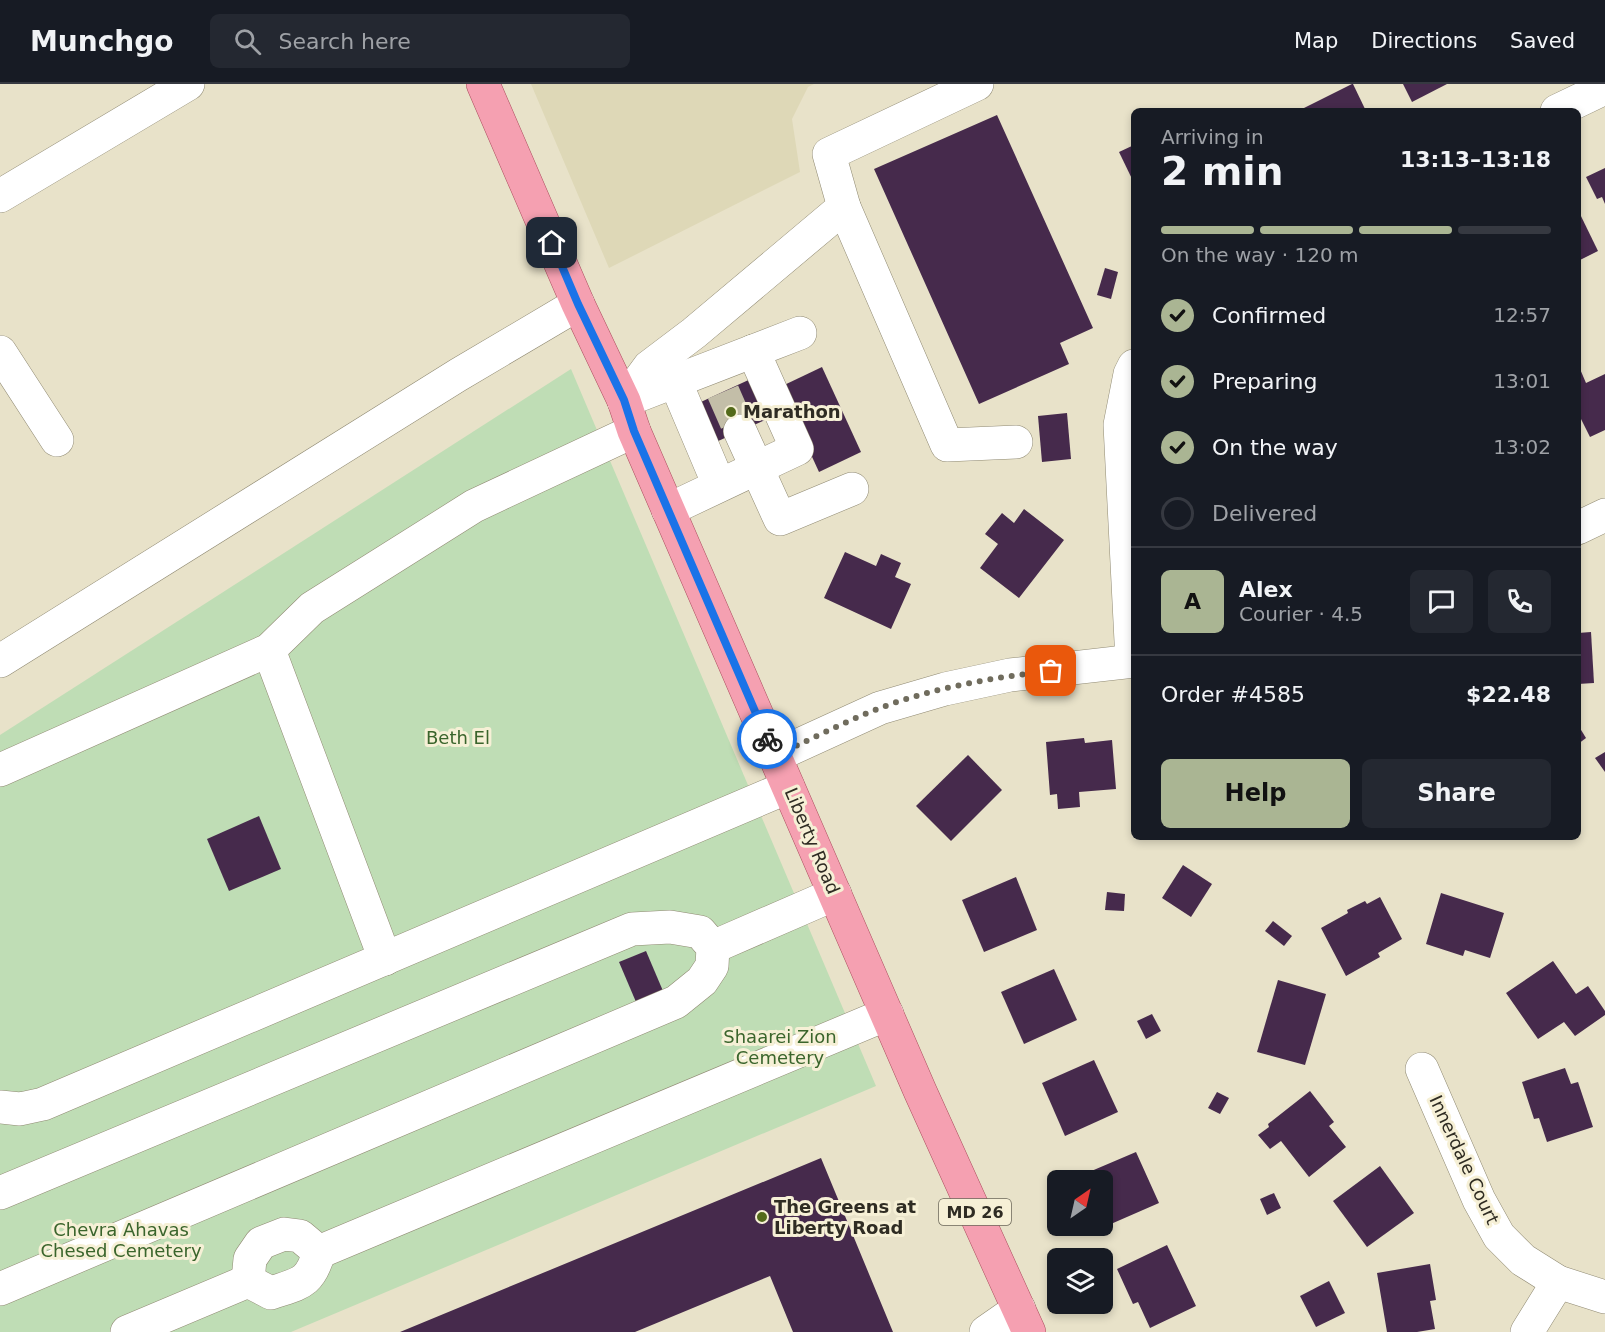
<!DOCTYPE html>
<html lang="en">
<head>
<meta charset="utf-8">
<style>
  body { margin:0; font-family:"DejaVu Sans",sans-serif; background:#242831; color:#f1f3f6; height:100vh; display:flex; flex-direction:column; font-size:22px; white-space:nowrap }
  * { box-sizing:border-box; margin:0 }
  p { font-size:20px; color:#9ea1a6 }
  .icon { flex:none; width:33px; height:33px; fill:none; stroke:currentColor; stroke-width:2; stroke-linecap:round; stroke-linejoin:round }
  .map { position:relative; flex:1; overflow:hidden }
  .side { position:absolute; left:1131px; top:24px; width:450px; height:732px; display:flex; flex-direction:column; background:#171b24; border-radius:9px; box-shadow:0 3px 9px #0003 }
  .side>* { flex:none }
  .needle { width:39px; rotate:34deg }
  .fabs { position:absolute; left:1047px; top:1086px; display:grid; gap:12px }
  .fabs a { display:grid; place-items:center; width:66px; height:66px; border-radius:9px; background:#171b24; box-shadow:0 3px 9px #0003; font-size:30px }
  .pin { position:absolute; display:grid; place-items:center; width:51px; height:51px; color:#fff; margin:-26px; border-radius:12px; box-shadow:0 3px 9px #0006 }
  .courier { position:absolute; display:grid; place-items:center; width:60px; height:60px; margin:-30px; border:4px solid #1a73e8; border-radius:50%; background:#fff; color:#222; box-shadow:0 2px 8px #0007 }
  .overview em { font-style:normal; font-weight:600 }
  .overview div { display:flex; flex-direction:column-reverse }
  .overview { display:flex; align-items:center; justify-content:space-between; height:102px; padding:0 30px }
  h1 { font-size:39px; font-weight:600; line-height:45px }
  .bar { display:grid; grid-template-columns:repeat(4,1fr); gap:9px 6px; align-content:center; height:72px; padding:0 30px }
  .bar i { height:8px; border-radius:4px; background:#363941 }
  .bar .selected { background:#aab593 }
  .bar p { grid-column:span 4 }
  .line { display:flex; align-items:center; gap:15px; padding:0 30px; border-top:2px solid #363941 }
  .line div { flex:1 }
  .round { display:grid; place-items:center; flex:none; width:63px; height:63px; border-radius:9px; background:#242831 }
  ol { padding:0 30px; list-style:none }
  li { display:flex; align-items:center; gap:18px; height:66px }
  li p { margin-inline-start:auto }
  li .icon { padding:6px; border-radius:50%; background:#aab593; color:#111; stroke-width:4 }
  li:last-child { color:#9ea1a6 }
  li i { width:33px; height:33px; border:3px solid #363941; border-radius:50% }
  .cta { display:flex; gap:12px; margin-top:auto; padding:12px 30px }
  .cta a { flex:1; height:69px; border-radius:9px; background:#aab593; color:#111; font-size:24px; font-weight:600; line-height:69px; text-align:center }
  .cta a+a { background:#242831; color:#f1f3f6 }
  header { display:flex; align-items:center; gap:36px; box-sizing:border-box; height:84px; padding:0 30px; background:#171b24; border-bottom:2px solid #363941 }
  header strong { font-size:28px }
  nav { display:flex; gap:33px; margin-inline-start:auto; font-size:21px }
  .search { width:420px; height:54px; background:#242831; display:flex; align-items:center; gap:15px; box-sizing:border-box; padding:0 21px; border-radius:9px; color:#9ea1a6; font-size:22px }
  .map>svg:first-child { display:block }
  .built { fill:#ded8b7 }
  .green { fill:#bfddb5 }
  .building { fill:#462a4c }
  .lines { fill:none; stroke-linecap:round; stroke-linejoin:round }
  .minor-tunnel { stroke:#c3bea8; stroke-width:33; stroke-dasharray:33 16; stroke-linecap:butt }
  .minor-casing { stroke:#908a73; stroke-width:34 }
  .major-casing { stroke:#ab4e5e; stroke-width:34 }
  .minor { stroke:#fff; stroke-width:33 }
  .major { stroke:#f5a0b1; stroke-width:33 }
  .done { stroke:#706c5d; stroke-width:6; stroke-dasharray:0 10.8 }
  .route { stroke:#1a73e8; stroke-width:8 }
  .poi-dot { fill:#536a1a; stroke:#f6f0d6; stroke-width:2 }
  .labels { text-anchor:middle; stroke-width:6; stroke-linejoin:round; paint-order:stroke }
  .shield { fill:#f6f0d6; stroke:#6b6759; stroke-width:1.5 }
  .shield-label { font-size:16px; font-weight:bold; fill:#2f2c23 }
  .poi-label { font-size:18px; font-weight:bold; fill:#2f2c23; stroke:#f6f0d6; text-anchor:start }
  .park-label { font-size:18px; fill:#3a652c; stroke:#f6f0d6 }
  .street-label { font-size:18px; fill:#2f2c23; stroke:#f6f0d6 }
</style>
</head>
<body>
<header>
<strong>Munchgo</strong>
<div class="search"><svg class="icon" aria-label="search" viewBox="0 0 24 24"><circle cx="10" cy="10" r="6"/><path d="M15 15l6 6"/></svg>Search here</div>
<nav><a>Map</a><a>Directions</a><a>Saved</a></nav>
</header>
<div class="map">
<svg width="1605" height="1248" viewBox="0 0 1605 1248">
  <rect width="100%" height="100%" fill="#e8e2c9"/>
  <!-- built -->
  <path class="built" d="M531,0H814L808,3L792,35L800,88L609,184Z"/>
  <!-- green -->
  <path class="green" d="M571,285L876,1002L291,1248H0V651Z"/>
  <!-- building -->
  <g class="building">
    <path d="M1353,0L1366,27H1298L1352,0Z"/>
    <path d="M1403,0H1447L1412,18Z"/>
    <path d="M997,31L1093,244L1060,259L1069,280L979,320L874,85Z"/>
    <path d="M1134,61V99L1119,68Z"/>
    <path d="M1605,84V120L1602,113L1597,115L1586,93Z"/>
    <path d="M1578,126L1598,167L1578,177Z"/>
    <path d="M1105,184L1118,188L1111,215L1097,211Z"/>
    <path d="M822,283L861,368L819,388L780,303Z"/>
    <path d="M1580,285L1586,299L1605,290V346L1590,353L1578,329V286Z"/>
    <path d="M755,293L772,333L707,362L690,323Z"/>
    <path d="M1067,329L1071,375L1042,378L1038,332Z"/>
    <path d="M1024,425L1064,456L1019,514L980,484L998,460L985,450L1002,429L1014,439Z"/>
    <path d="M845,468L876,482L881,470L901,479L895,493L911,500L891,545L824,514Z"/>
    <path d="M1591,548L1594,599L1578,600V549Z"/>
    <path d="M1578,641L1586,654L1578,660Z"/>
    <path d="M1084,654L1085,659L1112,656L1116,705L1079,708L1080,723L1058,725L1057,710L1050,711L1046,658Z"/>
    <path d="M1605,668V688L1595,674Z"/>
    <path d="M968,671L1002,706L951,757L916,722Z"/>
    <path d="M259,732L281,785L229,807L207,755Z"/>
    <path d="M1183,781L1212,800L1191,833L1162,814Z"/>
    <path d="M1016,793L1037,846L984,868L962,816Z"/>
    <path d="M1107,808L1125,810L1124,827L1105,826Z"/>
    <path d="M1441,809L1504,829L1490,874L1465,866L1463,872L1426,860Z"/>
    <path d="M1380,813L1402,855L1378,869L1380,873L1346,892L1321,844L1348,829L1347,826L1365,817L1367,820Z"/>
    <path d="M1273,837L1292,852L1284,862L1265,847Z"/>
    <path d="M646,867L663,907L636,918L619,878Z"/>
    <path d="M1553,877L1576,910L1588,902L1605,927V931L1575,952L1564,938L1538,955L1506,909Z"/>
    <path d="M1054,885L1077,936L1024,960L1001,908Z"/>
    <path d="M1278,896L1326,910L1305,981L1257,968Z"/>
    <path d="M1152,930L1161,947L1146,955L1137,937Z"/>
    <path d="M1094,976L1118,1028L1065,1052L1042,999Z"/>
    <path d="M1565,984L1571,1000L1578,998L1593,1043L1547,1058L1539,1034L1534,1035L1522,998Z"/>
    <path d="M1310,1007L1334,1038L1329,1042L1346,1063L1309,1093L1281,1057L1270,1065L1258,1051L1269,1043L1268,1040Z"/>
    <path d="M1217,1008L1229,1014L1220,1030L1208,1024Z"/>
    <path d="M1136,1068L1159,1119L1104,1143L1102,1096H1084L1082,1091Z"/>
    <path d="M821,1074L893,1248H793L770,1192L635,1248H400Z"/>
    <path d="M1380,1082L1414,1129L1367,1163L1333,1117Z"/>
    <path d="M1274,1109L1281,1124L1267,1131L1260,1115Z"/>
    <path d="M1167,1161L1196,1222L1150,1244L1138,1218L1133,1220L1117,1185Z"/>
    <path d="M1430,1180L1436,1216L1430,1217L1435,1245L1417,1248H1387L1377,1189Z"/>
    <path d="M1329,1197L1345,1229L1316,1243L1300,1212Z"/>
  </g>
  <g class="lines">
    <!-- minor-tunnel -->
    <path class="minor-tunnel" d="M723,308L740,347"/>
    <!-- minor casing -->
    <g class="minor-casing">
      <g id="minor">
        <path d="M1557,27L1605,4"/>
        <path d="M0,112L188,0"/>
        <path d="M844,123L947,361L1016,358"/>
        <path d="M0,268L57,356"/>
        <path d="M675,297L719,401"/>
        <path d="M624,317L649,283L694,249L844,123L829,70L977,0"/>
        <path d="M624,317L800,249"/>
        <path d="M740,347L780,435L852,405"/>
        <path d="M668,426L797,365L753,267"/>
        <path d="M1578,444L1605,431"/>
        <path d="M269,566L385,875"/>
        <path d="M0,577L458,291L578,220"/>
        <path d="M1132,577L1120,341L1130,290L1134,282"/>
        <path d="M775,672L880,624L945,605L1010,591L1134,577"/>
        <path d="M0,686L269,566L312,524L474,422L634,347"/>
        <path d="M713,863L835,810"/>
        <path d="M1422,985L1479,1116L1499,1152L1523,1176L1558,1198L1605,1213"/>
        <path d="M0,1023L20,1025L43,1020L788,703"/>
        <path d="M0,1109L632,845L670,843L700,848L713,863L712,882L702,897L676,918L0,1205"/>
        <path d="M319,1168L887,930"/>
        <path d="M248,1197L250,1175L261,1159L284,1150L300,1152L319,1168"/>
        <path d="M248,1197L271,1209C300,1199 310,1200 319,1168"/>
        <path d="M127,1248L248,1197"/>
        <path d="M986,1248L1019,1225"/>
        <path d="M1527,1248L1558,1198"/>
      </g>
    </g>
    <!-- major casing -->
    <g class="major-casing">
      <path id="major" d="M483,0L578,220L624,317L634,347L920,1007L1029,1248"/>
    </g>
    <!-- minor -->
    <use href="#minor" class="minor"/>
    <!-- major -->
    <use href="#major" class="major"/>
  </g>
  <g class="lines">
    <!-- done -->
    <path class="done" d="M767,655L775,672C809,656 844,638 880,624C933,604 994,593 1051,587"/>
    <!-- route -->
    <path class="route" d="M552,159L578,220L624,316L634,347L767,655"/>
  </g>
  <!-- markers -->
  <g class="poi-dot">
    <circle cx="731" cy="328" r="6"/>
    <circle cx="762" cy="1133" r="6"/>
  </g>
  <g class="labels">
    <!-- shield labels -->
    <rect class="shield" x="939" y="1115" width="72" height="26" rx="4.5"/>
    <g class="shield-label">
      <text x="975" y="1134">MD 26</text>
    </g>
    <!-- poi labels -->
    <g class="poi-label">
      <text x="743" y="334">Marathon</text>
      <text x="774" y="1129">The Greens at<tspan x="774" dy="21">Liberty Road</tspan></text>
    </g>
    <!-- park labels -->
    <g class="park-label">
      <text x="458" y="660">Beth El</text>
      <text x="780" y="959">Shaarei Zion<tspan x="780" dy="21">Cemetery</tspan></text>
      <text x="121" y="1152">Chevra Ahavas<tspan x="121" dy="21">Chesed Cemetery</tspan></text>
    </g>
    <!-- street labels -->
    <g class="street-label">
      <text transform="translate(812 757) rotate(67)" y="6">Liberty Road</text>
      <text transform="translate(1464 1076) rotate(65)" y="6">Innerdale Court</text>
    </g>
  </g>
</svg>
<div class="fabs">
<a><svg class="needle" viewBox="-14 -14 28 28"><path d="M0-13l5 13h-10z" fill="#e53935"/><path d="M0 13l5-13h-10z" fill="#9ea1a6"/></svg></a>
<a><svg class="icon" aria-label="layers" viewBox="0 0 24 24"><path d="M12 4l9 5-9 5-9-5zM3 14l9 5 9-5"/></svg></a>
</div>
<div class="pin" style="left:1051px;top:587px;background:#ea580c"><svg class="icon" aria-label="bag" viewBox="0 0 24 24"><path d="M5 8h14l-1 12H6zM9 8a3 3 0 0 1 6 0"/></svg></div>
<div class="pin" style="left:552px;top:159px;background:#1f2937"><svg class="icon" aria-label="home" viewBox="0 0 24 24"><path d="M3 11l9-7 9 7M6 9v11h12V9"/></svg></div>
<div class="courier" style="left:767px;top:655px"><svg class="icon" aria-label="bike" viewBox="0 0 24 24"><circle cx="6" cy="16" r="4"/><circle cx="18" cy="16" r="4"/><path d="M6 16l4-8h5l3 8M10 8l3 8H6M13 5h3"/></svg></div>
<section class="side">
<div class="overview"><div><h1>2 min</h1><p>Arriving in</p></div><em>13:13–13:18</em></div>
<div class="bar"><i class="selected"></i><i class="selected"></i><i class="selected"></i><i></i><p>On the way · 120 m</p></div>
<ol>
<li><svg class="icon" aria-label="check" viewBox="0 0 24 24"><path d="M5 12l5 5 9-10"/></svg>Confirmed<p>12:57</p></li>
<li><svg class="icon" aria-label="check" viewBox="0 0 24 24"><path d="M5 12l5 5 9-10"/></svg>Preparing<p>13:01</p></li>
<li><svg class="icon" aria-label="check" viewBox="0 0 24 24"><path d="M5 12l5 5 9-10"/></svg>On the way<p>13:02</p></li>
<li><i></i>Delivered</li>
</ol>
<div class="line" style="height:108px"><b class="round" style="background:#aab593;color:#111">A</b><div><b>Alex</b><p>Courier · 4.5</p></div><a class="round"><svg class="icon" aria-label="chat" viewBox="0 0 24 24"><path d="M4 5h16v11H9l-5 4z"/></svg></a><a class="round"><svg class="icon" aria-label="phone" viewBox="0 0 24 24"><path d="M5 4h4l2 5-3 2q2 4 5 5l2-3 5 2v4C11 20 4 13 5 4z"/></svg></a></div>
<div class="line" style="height:78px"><div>Order #4585</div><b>$22.48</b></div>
<div class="cta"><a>Help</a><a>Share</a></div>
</section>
</div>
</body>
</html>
